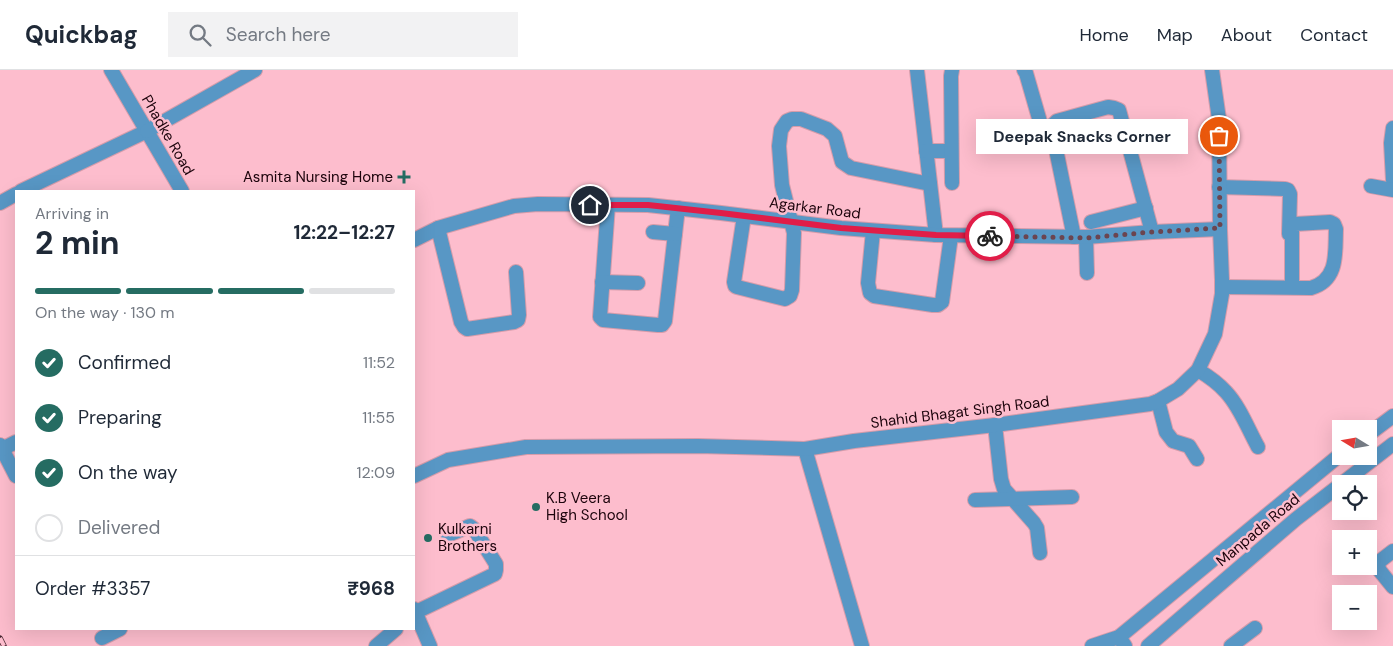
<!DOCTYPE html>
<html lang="en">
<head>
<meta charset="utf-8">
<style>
  body { margin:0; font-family:"DM Sans",sans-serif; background:#f2f2f3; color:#1f2937; height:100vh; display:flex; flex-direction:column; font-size:19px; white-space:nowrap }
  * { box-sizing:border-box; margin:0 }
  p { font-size:16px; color:#747a83 }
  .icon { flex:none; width:28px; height:28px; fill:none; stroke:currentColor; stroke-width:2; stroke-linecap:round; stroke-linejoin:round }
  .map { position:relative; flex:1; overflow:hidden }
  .drawer { position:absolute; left:15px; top:120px; width:400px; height:440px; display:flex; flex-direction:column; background:#fff; border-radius:0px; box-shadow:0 5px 20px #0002 }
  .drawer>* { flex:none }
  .needle { width:32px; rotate:281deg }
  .tools { position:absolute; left:1332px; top:350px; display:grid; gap:10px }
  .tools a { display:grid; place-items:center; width:45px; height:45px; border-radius:0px; background:#fff; box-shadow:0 5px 20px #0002; font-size:25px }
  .pin { position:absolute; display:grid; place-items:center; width:42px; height:42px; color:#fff; margin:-21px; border:2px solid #fff; border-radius:50%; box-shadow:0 1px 5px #0007 }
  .courier { position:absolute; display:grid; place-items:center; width:50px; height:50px; margin:-25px; border:4px solid #e11d48; border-radius:50%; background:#fff; color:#222; box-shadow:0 1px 6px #0007 }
  .bubble { position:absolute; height:35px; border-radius:0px; background:#fff; box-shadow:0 5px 20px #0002; font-size:16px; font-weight:700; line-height:35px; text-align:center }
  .headline em { font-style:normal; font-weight:700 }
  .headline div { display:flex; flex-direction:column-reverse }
  .headline { display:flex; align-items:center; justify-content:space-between; height:85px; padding:0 20px }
  h1 { font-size:32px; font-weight:700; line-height:38px }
  .bar { display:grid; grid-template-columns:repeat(4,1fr); gap:8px 5px; align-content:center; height:60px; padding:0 20px }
  .bar i { height:6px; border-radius:4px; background:#e0e1e3 }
  .bar .active { background:#256c62 }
  .bar p { grid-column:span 4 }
  .line { display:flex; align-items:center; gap:12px; padding:0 20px; border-top:1px solid #e0e1e3 }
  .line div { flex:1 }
  ol { padding:0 20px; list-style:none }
  li { display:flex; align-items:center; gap:15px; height:55px }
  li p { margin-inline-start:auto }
  li .icon { padding:5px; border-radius:50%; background:#256c62; color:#fff; stroke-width:4 }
  li:last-child { color:#747a83 }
  li i { width:28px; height:28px; border:2px solid #e0e1e3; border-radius:50% }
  header { display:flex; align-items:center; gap:30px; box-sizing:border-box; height:70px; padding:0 25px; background:#fff; border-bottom:1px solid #e0e1e3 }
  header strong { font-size:24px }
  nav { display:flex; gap:28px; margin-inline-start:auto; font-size:18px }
  .search { width:350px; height:45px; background:#f2f2f3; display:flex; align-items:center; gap:12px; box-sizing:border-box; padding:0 18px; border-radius:0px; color:#747a83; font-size:19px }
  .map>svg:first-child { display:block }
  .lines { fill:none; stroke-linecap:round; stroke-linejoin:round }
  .minor-casing { stroke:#d59caa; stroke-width:16 }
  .tertiary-casing { stroke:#d59caa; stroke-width:16 }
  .minor { stroke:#5897c5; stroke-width:14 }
  .tertiary { stroke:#5897c5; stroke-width:14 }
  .rail-casing { stroke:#45252f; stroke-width:5.5 }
  .rail { stroke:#fdbdcd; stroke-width:4; stroke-dasharray:11; stroke-linecap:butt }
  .done { stroke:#6b4550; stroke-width:5; stroke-dasharray:0 9 }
  .route { stroke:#e11d48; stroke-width:6 }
  .poi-dot { fill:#256c62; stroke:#fdbdcd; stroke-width:2 }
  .labels { text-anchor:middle; stroke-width:5; stroke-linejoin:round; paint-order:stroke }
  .street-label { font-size:15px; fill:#1d040c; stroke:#fdbdcd }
  .poi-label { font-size:15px; fill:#1d040c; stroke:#fdbdcd; text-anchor:start }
</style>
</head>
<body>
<header>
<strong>Quickbag</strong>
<div class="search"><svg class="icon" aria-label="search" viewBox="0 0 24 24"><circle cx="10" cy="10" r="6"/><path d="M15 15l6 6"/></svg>Search here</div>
<nav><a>Home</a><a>Map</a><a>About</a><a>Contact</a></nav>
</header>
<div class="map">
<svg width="1393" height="576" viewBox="0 0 1393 576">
  <rect width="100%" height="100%" fill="#fdbdcd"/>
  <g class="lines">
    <!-- minor casing -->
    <g class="minor-casing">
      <g id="minor">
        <path d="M917,0L936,165"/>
        <path d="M1024,0L1026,3L1047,76"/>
        <path d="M1393,58L1391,73L1393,110"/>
        <path d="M926,81H951"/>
        <path d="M952,113L951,6L952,0"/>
        <path d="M1371,116L1393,120"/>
        <path d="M1219,117L1285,119L1288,120L1290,124L1289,164"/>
        <path d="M21,121L147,61"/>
        <path d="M0,133L16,124"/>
        <path d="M608,135L600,247L603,250L658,255H662L665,251L678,138"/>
        <path d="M744,146L734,212L735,216L737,217L785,229L790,226L792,220L794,163L782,115L779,76L781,60L787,51L792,49H801L827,59L835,66L842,92L851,98L930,114"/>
        <path d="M1091,152L1146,138"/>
        <path d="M438,158L461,252L464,257L467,259L514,252L518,250L519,245L516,202"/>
        <path d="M873,161L868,213L870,223L874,226L933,235H938L942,232L951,166"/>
        <path d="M653,162L675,164"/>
        <path d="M1074,167L1052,60L1053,55L1057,51L1108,37L1114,38L1119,40L1152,162"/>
        <path d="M1086,167L1087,203"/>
        <path d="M414,170L438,158L514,136L538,134L648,135L721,143L841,158L936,165L1086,167L1152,162L1220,159"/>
        <path d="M602,212L638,213"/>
        <path d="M1222,217L1311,218C1339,210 1335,182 1336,159L1334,154L1330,152L1295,154L1292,158V217"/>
        <path d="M1198,300C1208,306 1218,313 1226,322C1240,337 1248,359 1258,377"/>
        <path d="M1158,331L1166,362L1173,371L1189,376L1197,389"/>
        <path d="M995,355L1001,409L1004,419L1034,453L1037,458L1040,483"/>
        <path d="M0,375L16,406"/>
        <path d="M2,379L16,372"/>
        <path d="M805,379L862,576"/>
        <path d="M975,430L1072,427"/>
        <path d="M1393,481L1380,491L1378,496L1380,501L1393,517"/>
        <path d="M414,543L495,504L496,500V494L474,459L470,456L448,465"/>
        <path d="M1119,567L1125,576"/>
        <path d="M102,568L120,559"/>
        <path d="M376,576L396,559"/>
        <path d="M1231,576L1255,558"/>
      </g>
    </g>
    <!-- tertiary casing -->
    <g class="tertiary-casing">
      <g id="tertiary">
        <path d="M111,0L182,121"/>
        <path d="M147,61L255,0"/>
        <path d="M1369,364L1393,346"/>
        <path d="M414,406L448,390L526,377L698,376L805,379L854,371L995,355L1150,334L1158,331L1178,319L1198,300L1215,264L1222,224V210L1220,159L1219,49L1212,0"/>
        <path d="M414,539L430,576"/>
        <path d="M1092,576L1119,567L1341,384"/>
        <path d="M1148,576L1296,449L1393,374"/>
      </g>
    </g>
    <!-- minor -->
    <use href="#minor" class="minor"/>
    <!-- tertiary -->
    <use href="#tertiary" class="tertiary"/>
    <!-- rail casing -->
    <g class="rail-casing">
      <path id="rail" d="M0,568L4,576"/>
    </g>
    <!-- rail -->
    <use href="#rail" class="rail"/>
  </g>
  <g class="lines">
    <!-- done -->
    <path class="done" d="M990,166L1086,168L1152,162L1220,158L1219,66"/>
    <!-- route -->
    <path class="route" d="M590,135H648L721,143L841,158L936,165L990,166"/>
  </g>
  <!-- markers -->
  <g class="poi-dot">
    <path d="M401.5 99.5h5v5h5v5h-5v5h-5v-5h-5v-5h5z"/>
    <circle cx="536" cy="437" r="5"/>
    <circle cx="428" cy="468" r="5"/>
  </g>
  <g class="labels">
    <!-- street labels -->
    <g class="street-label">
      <text transform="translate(168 65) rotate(60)" y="5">Phadke Road</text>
      <text transform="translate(815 138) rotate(7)" y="5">Agarkar Road</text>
      <text transform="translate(960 342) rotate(-7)" y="5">Shahid Bhagat Singh Road</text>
      <text transform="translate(1258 460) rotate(-40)" y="5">Manpada Road</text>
    </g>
    <!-- poi labels -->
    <g class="poi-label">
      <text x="393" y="112" text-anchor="end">Asmita Nursing Home</text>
      <text x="546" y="433">K.B Veera<tspan x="546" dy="17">High School</tspan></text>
      <text x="438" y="464">Kulkarni<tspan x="438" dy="17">Brothers</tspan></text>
    </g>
  </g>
</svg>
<div class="tools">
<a><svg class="needle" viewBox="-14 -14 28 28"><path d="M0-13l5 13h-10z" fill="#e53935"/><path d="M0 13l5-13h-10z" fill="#747a83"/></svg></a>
<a><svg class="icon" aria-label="locate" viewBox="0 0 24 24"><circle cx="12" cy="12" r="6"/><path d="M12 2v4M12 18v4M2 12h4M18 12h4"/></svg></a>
<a>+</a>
<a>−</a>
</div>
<div class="pin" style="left:1219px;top:66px;background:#ea580c"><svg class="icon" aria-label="bag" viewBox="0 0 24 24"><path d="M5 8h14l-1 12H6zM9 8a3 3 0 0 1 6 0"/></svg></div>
<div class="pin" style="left:590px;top:135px;background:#1f2937"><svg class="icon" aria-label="home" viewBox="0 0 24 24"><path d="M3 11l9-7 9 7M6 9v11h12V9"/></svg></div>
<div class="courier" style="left:990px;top:166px"><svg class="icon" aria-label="bike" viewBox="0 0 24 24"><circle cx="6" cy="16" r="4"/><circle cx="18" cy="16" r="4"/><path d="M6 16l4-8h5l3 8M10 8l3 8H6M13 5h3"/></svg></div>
<div class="bubble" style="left:976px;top:49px;width:212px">Deepak Snacks Corner</div>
<section class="drawer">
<div class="headline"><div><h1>2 min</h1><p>Arriving in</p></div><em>12:22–12:27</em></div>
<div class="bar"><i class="active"></i><i class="active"></i><i class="active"></i><i></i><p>On the way · 130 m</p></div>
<ol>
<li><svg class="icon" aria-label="check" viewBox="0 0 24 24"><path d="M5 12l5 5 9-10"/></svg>Confirmed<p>11:52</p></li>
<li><svg class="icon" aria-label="check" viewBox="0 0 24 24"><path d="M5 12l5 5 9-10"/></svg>Preparing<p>11:55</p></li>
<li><svg class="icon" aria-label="check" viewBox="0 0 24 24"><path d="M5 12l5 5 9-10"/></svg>On the way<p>12:09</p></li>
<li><i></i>Delivered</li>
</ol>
<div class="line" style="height:65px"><div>Order #3357</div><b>₹968</b></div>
</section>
</div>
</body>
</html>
